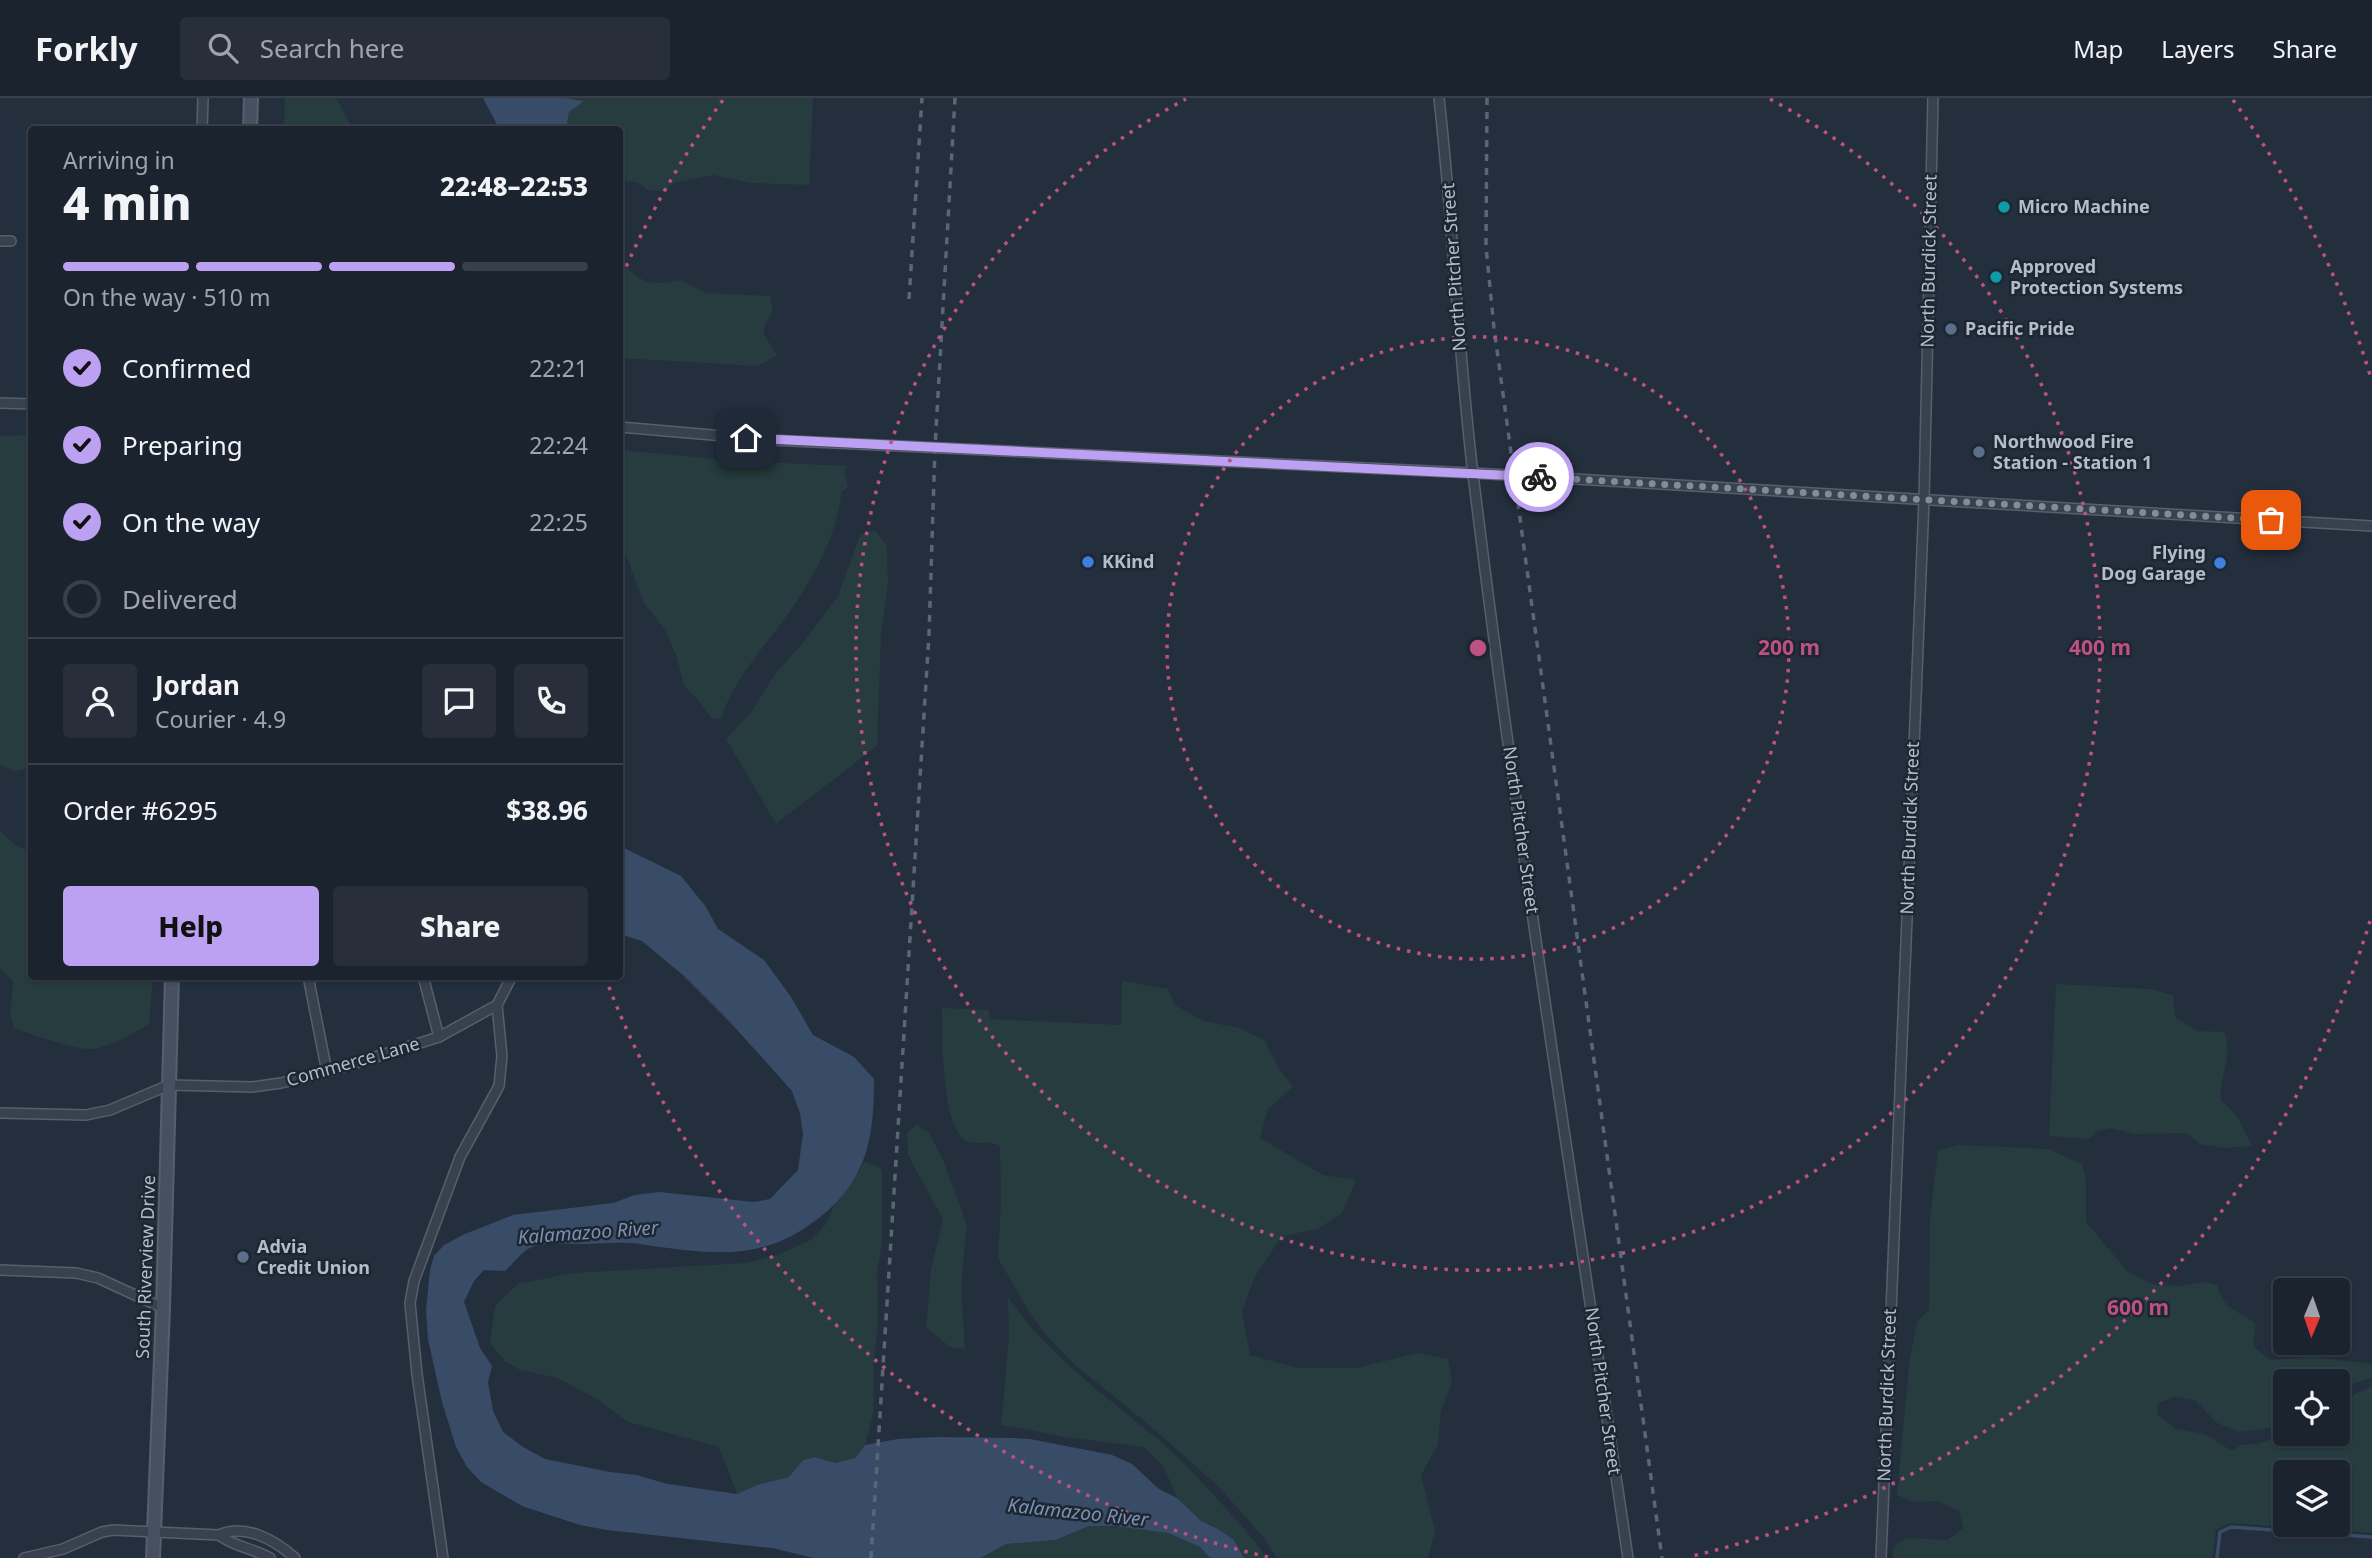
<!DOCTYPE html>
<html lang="en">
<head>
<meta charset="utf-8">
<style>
  body { margin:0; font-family:"Noto Sans",sans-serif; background:#282f3a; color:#f1f3f6; height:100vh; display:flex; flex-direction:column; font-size:26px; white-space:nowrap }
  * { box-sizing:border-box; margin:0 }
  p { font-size:23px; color:#a0a4aa }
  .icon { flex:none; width:38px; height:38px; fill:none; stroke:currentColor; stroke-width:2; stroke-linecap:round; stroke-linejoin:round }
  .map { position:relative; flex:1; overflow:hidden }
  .side { position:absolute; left:28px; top:28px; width:595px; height:854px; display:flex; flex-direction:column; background:#1b232e; border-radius:7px; box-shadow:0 2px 5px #0004,0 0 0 2px #39404a }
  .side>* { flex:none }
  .needle { width:46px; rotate:182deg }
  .buttons { position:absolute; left:2273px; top:1180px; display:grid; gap:14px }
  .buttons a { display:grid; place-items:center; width:77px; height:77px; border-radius:7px; background:#1b232e; box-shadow:0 2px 5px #0004,0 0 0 2px #39404a; font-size:35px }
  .pin { position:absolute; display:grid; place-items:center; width:60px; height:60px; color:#fff; margin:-30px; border-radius:14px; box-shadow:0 4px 10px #0006 }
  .courier { position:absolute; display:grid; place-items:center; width:70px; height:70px; margin:-35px; border:5px solid #bca0f2; border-radius:50%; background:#fff; color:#222; box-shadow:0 2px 9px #0007 }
  .head em { font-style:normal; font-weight:800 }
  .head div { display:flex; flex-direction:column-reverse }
  .head { display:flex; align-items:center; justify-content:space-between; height:119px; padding:0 35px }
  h1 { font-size:46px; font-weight:800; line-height:52px }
  .bar { display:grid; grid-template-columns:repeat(4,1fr); gap:10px 7px; align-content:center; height:84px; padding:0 35px }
  .bar i { height:9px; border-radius:5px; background:#39404a }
  .bar .active { background:#bca0f2 }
  .bar p { grid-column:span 4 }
  .line { display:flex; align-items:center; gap:18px; padding:0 35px; border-top:2px solid #39404a }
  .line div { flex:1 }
  .round { display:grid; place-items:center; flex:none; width:74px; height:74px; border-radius:7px; background:#282f3a }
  ol { padding:0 35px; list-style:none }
  li { display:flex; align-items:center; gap:21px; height:77px }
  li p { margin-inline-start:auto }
  li .icon { padding:7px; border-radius:50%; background:#bca0f2; color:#111; stroke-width:4 }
  li:last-child { color:#a0a4aa }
  li i { width:38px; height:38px; border:4px solid #39404a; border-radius:50% }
  .button { display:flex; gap:14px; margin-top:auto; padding:14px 35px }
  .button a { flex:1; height:80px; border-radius:7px; background:#bca0f2; color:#111; font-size:28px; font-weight:800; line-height:80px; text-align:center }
  .button a+a { background:#282f3a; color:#f1f3f6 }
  header { display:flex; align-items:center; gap:42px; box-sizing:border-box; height:98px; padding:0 35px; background:#1b232e; border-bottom:2px solid #39404a }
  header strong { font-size:33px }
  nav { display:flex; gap:38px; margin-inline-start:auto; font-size:24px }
  .search { width:490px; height:63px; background:#282f3a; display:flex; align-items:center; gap:18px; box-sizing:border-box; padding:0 24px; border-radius:7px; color:#a0a4aa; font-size:26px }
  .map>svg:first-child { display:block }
  .green { fill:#263c3f; fill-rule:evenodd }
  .water { fill:#394c67 }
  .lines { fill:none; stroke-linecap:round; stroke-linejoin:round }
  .stream { stroke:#394c67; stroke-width:3.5 }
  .street-casing { stroke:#565f6c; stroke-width:12 }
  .secondary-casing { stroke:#565f6c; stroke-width:16 }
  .street { stroke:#38414e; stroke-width:9 }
  .secondary { stroke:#465061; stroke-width:12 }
  .rail { stroke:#5a6575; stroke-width:3.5; stroke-dasharray:7 7; stroke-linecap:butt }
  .done { stroke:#828b98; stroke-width:7; stroke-dasharray:0 12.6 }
  .route { stroke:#bca0f2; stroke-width:9 }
  .ring { fill:none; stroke:#bd5182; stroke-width:3.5; stroke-dasharray:3.5 7 }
  .culture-dot { fill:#0f9aa8; stroke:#1d2633; stroke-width:2.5 }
  .service-dot { fill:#5c6f8a; stroke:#1d2633; stroke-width:2.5 }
  .shop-dot { fill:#3f7fe0; stroke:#1d2633; stroke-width:2.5 }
  .labels { text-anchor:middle; stroke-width:5; stroke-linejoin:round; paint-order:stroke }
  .poi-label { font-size:18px; font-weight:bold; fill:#b4bcc9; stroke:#1d2633; text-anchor:start }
  .street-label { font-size:18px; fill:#b4bcc9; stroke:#1d2633 }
  .water-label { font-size:19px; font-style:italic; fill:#7c92b1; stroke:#1d2633 }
  .centre { fill:#bd5182; stroke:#1d2633; stroke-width:3.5 }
  .ring-label { font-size:21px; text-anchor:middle; font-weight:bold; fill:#bd5182; stroke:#1d2633; stroke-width:5; stroke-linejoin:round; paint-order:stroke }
</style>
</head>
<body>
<header>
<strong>Forkly</strong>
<div class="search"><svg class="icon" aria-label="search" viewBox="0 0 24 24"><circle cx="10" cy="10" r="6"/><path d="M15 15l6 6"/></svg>Search here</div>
<nav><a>Map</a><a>Layers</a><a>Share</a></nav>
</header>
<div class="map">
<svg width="2372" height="1460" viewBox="0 0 2372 1460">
  <rect width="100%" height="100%" fill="#242f3e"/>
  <!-- green -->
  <g class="green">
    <path d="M285,0H336L353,31H284Z"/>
    <path d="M565,0H813L809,87L751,85L713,77L674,85L665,93L648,92L637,84L620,83V32L566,31L569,14L583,2Z"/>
    <path d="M620,164C644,186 649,188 681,182L706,195L770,198L773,212L766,224L763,235L777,257L758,268L620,260Z"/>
    <path d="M31,337L32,670L15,673L0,667V338Z"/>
    <path d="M620,352L738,363L847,368L844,373L848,389L842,393C836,439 815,478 788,516C763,551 735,579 721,620L712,621L702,607L684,587L676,557L665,532L644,505L620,441Z"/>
    <path d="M875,432L887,448L888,485L881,537L877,648L776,726L726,641L752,613L775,576L806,541L838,498L860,437Z"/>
    <path d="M0,733L14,746L31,754L32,878L153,879L149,926C133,936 113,947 94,951C78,953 30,936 14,930L10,915L13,884L0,870Z"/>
    <path d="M1122,883L1168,891L1175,907L1203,923L1239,930L1265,943L1278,969L1293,989L1268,1011L1260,1040L1323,1077L1356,1082L1342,1115L1318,1131L1282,1138L1254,1180L1242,1214L1250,1257L1297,1270H1356L1418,1255L1448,1261L1452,1285L1441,1313L1438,1346L1421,1377L1435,1433L1428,1460H1277L1264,1440L1219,1389L1155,1332L1073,1265L1046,1237L1028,1212L998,1160L1001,1105L1000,1048C987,1041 977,1049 964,1041C942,1027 942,936 942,910L989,912V921L1121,927Z"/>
    <path d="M2056,886L2152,891L2173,897L2175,919L2197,933L2224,934C2233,955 2220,979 2220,1001L2237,1018L2252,1048L2224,1050L2200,1046L2186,1035L2135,1036L2111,1030L2097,1033L2089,1041L2049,1038Z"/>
    <path d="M917,1027L929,1035L943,1062L967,1127L961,1189L965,1251L950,1249L926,1229L931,1172L943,1121L908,1057L907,1035Z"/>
    <path d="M1959,1047L2048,1051L2082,1066L2086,1082V1124L2128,1174L2155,1187L2180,1188L2203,1184L2217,1187C2222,1211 2238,1212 2256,1226L2253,1248L2270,1262L2313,1259L2372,1266V1280L2355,1285L2338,1299V1283H2286L2285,1328L2239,1334L2217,1325L2195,1302L2174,1299L2158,1305L2157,1316L2176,1331L2205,1336L2232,1353L2240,1347L2257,1346L2291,1335H2338V1310L2357,1295L2372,1288V1435L2231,1425L2216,1432L2212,1460H1893V1450L1906,1440L1948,1442L1963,1430L1959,1413L1937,1403L1914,1404L1897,1397L1909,1267L1917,1224L1929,1212L1930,1121L1938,1052ZM2286,1374H2338V1426H2286Z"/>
    <path d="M864,1064L875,1067L882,1072V1146L877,1174L878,1226L873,1268L874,1313L865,1347L855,1360L835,1365L815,1359L803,1362L789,1379L757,1387L737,1396L719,1349L628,1324L600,1303L558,1280L520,1272L505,1263L490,1245L495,1208L518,1186L573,1175L746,1165L775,1158L811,1142L826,1126L834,1108L851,1086Z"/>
    <path d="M1008,1199C1046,1255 1098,1292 1150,1335C1176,1356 1199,1381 1222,1406C1237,1423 1254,1440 1266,1460H1244L1234,1442L1218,1431L1201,1424L1177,1400L1164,1369L1144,1349L1066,1339L1001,1327L1009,1240Z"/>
    <path d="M1089,1428C1124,1428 1187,1428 1210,1460H982L1006,1446L1055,1442Z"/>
  </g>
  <!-- water -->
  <g class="water">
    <path d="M483,0H565L584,3L569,14L566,31L500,32Z"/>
    <path d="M620,748L681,778L706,809L718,831L764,862L791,899L813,937L854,959L874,981C874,1034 869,1078 825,1115C772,1160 726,1158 660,1149C650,1148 639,1145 628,1145C612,1144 596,1146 580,1146C565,1146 541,1143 528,1151C519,1157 512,1167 505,1173L484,1172L474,1183L464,1204L480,1250L492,1268L488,1284L493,1313L503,1334L523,1349L545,1361L610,1374L636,1377L668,1386L737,1396L757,1387L789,1379L803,1362L815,1359L835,1365L855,1360L865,1347L898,1341L936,1339L1013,1340L1030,1341L1112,1357L1132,1366L1159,1391L1177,1400L1201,1423L1218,1431L1234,1442L1244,1460H1210L1200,1449L1168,1435L1115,1428H1089L1055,1442L1006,1446L981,1460H814L772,1450L607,1432L580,1427L522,1408L481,1384L467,1369L456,1349L442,1304L428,1241L426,1212L430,1172L434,1158L444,1147L465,1136L513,1117L613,1105L635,1097L659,1094L754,1104L770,1101L798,1072L803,1036L800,1015L792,993L730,924L684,878L642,843L620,836Z"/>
  </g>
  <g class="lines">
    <!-- stream -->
    <path class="stream" d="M2217,1460L2220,1434L2231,1429L2372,1439"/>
    <!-- street casing -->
    <g class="street-casing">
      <g id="street">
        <path d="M1439,0C1453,125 1458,251 1473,376C1517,738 1575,1099 1628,1460"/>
        <path d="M202,32L203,0"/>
        <path d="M0,143H11"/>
        <path d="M0,305L32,306"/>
        <path d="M620,329L771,342L1473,375L2372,428"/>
        <path d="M308,878L327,974"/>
        <path d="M423,878L439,939"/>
        <path d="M0,1015L86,1017L110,1012L169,987L252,989L281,985L327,974L439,939L497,907L512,878"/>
        <path d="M0,1172L76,1175L98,1180L163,1210"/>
        <path d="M219,1437C234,1449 253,1450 270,1460"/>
        <path d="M24,1460L63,1451L102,1434L113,1432L219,1437C245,1425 275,1442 295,1460"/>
        <path d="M443,1460L417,1276L410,1205L414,1183L460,1059L499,988L502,958L497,907"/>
        <path d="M1881,1460L1924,402L1933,0"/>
      </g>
    </g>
    <!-- secondary casing -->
    <g class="secondary-casing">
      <g id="secondary">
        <path d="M250,32L251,0"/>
        <path d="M153,1460L163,1210L172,878"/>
      </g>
    </g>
    <!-- street -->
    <use href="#street" class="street"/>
    <!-- secondary -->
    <use href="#secondary" class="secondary"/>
    <!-- rail -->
    <g class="rail">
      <path d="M1487,0L1486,149L1494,230L1662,1460"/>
      <path d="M909,201L922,0"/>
      <path d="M871,1460L929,537L935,349L955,0"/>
    </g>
  </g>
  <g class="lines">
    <!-- done -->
    <path class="done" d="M1539,379L2271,422"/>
    <!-- route -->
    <path class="route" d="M746,340L1539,379"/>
  </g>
  <!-- distance rings -->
  <g class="ring">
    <circle cx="1478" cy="550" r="311"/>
    <path d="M1770 1A622 622 0 1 1 1186 1"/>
    <path d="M2370 823A933 933 0 0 1 1688 1459M1268 1459A933 933 0 0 1 607 884M622 178A933 933 0 0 1 723 2M2233 2A933 933 0 0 1 2370 277"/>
  </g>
  <!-- markers -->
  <g class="culture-dot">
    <circle cx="2004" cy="109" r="7"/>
    <circle cx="1996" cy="179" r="7"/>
  </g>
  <g class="service-dot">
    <circle cx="1951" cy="231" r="7"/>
    <circle cx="1979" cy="354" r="7"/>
    <circle cx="243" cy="1159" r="7"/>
  </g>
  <g class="shop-dot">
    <circle cx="1088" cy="464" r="7"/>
    <circle cx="2220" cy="465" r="7"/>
  </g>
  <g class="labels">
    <!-- poi labels -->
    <g class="poi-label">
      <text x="2018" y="115">Micro Machine</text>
      <text x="2010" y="175">Approved<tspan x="2010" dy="21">Protection Systems</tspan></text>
      <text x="1965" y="237">Pacific Pride</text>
      <text x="1993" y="350">Northwood Fire<tspan x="1993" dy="21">Station - Station 1</tspan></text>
      <text x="2206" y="461" text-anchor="end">Flying<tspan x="2206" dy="21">Dog Garage</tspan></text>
      <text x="1102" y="470">KKind</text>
      <text x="257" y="1155">Advia<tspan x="257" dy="21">Credit Union</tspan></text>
    </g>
    <!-- street labels -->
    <g class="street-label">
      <text transform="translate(1929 163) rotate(-89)" y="6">North Burdick Street</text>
      <text transform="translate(1454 169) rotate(-94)" y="6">North Pitcher Street</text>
      <text transform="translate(1910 730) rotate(-88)" y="6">North Burdick Street</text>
      <text transform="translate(1521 732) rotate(82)" y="6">North Pitcher Street</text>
      <text transform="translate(353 964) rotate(-16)" y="6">Commerce Lane</text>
      <text transform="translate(146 1169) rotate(-88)" y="6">South Riverview Drive</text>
      <text transform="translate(1603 1293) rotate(82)" y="6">North Pitcher Street</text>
      <text transform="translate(1887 1297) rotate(-88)" y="6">North Burdick Street</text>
    </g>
    <!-- water labels -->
    <g class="water-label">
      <text transform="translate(588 1134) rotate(-4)" y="7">Kalamazoo River</text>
      <text transform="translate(1078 1414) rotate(6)" y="7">Kalamazoo River</text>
    </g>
  </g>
  <circle cx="1478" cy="550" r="10" class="centre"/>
  <g class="ring-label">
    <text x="1789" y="557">200 m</text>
    <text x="2100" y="557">400 m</text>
    <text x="2138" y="1217">600 m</text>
  </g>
</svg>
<div class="buttons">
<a><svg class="needle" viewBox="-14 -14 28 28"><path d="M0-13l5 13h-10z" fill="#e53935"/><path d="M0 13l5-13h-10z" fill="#a0a4aa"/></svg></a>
<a><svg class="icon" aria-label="locate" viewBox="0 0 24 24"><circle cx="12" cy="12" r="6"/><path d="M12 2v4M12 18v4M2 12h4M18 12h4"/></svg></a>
<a><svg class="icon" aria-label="layers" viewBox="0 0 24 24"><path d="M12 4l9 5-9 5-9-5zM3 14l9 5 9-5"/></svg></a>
</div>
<div class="pin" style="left:2271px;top:422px;background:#ea580c"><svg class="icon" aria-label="bag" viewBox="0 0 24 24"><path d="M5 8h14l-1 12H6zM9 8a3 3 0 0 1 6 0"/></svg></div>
<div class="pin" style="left:746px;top:340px;background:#1f2937"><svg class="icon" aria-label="home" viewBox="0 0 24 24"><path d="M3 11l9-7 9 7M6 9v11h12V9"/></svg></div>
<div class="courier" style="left:1539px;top:379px"><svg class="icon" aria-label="bike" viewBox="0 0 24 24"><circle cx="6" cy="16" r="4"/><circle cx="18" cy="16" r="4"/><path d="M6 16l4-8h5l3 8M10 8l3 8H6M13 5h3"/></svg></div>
<section class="side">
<div class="head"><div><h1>4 min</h1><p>Arriving in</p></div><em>22:48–22:53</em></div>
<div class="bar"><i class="active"></i><i class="active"></i><i class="active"></i><i></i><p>On the way · 510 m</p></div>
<ol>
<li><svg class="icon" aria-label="check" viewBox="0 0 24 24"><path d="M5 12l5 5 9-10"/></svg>Confirmed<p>22:21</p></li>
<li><svg class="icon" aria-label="check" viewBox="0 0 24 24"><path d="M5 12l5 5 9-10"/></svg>Preparing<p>22:24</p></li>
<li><svg class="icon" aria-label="check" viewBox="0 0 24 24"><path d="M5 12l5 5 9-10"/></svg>On the way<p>22:25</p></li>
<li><i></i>Delivered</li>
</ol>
<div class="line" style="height:126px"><a class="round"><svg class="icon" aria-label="person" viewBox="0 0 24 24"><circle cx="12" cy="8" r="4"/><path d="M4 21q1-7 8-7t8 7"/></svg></a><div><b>Jordan</b><p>Courier · 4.9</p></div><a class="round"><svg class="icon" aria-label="chat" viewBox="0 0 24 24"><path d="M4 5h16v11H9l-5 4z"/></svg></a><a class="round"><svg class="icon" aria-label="phone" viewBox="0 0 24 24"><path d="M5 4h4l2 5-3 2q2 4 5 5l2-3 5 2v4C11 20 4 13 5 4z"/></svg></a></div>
<div class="line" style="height:91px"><div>Order #6295</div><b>$38.96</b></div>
<div class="button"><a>Help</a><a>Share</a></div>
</section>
</div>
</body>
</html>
